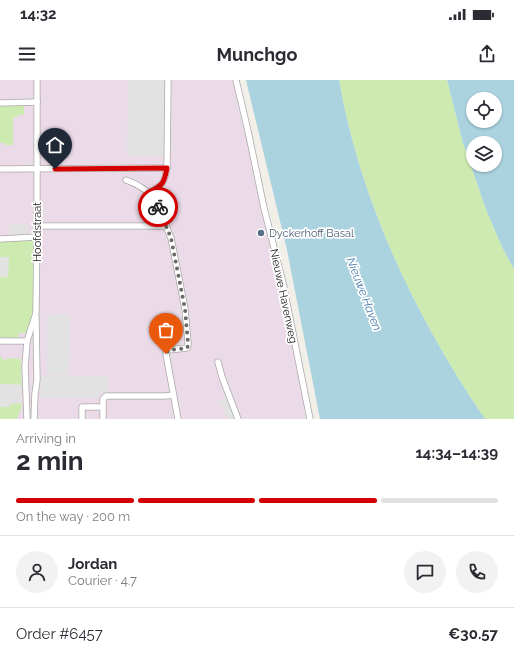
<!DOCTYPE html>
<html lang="en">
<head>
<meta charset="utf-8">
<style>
  body { margin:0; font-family:Raleway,sans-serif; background:#f2f2f3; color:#2b2b33; height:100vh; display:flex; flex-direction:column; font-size:15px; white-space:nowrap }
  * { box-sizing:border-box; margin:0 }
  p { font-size:13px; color:#7c7c81 }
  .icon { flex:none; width:22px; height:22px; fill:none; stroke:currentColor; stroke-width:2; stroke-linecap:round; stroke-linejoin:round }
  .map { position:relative; height:339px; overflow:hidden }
  .details { display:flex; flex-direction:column; background:#fff; flex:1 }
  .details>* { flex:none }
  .buttons { position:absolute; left:466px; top:12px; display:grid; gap:8px }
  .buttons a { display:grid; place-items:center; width:36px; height:36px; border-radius:50%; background:#fff; box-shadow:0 1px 3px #0004; font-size:20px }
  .pin { position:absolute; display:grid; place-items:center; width:34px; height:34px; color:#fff; margin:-41px -17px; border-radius:50% 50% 50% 0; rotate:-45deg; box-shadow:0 0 4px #0007 }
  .pin .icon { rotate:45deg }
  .courier { position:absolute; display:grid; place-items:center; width:40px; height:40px; margin:-20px; border:3px solid #d40000; border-radius:50%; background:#fff; color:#222; box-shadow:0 1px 5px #0007 }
  .head em { font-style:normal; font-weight:700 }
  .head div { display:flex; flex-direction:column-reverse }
  .head { display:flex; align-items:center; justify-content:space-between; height:68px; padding:0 16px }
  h1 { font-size:26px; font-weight:700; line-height:30px }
  .bar { display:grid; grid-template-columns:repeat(4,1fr); gap:6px 4px; align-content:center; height:48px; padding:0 16px }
  .bar i { height:5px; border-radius:3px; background:#e1e1e2 }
  .bar .selected { background:#d40000 }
  .bar p { grid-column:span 4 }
  .line { display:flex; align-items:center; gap:10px; padding:0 16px; border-top:1px solid #e1e1e2 }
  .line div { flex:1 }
  .round { display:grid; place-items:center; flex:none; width:42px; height:42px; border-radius:21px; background:#f2f2f3 }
  .status { display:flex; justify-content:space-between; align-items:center; height:28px; padding:0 20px; background:#fff; direction:ltr }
  .status svg { height:11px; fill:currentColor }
  header { display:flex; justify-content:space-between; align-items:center; height:52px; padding:0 16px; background:#fff; font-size:18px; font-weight:700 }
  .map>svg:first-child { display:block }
  .industrial { fill:#ebdbe8 }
  .grass { fill:#cdebb0 }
  .parking { fill:#e2e2e2 }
  .water { fill:#aad3df; fill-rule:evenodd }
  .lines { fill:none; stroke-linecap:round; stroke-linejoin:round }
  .minor-casing { stroke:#a9a9a9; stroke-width:7 }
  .minor { stroke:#fff; stroke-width:5.5 }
  .done { stroke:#6b6a68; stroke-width:4; stroke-dasharray:0 7.2 }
  .route { stroke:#d40000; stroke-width:5 }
  .service-dot { fill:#5c6f8a; stroke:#fff; stroke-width:1.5 }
  .labels { text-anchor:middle; stroke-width:3.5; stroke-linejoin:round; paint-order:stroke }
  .street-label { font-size:11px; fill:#222; stroke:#fff }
  .service-label { font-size:11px; fill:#4e5e75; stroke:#fff; text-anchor:start }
  .water-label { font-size:12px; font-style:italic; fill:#4a7aab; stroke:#fff }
</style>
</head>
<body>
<div class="status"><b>14:32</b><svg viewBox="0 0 49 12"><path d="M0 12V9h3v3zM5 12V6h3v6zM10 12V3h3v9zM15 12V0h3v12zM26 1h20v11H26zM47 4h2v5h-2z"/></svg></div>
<header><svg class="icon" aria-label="menu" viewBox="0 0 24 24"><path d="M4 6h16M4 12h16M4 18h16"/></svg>Munchgo<svg class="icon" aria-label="share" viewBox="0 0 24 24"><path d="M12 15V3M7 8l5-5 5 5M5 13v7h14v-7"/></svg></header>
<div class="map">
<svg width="514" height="339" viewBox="0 0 514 339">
  <rect width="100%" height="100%" fill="#f2efe9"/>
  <!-- industrial -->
  <path class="industrial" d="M0,0H237L308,339H0Z"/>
  <!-- grass -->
  <g class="grass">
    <path d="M339,0H447L463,63L487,132L503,169L514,189V339H485C416,238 360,121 339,0Z"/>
    <path d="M0,26H24V35H18L17,37H13V65H5V63H0Z"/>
    <path d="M4,160L33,161V232L26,253H19L18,258L0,257V161Z"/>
    <path d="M0,276L5,281L8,278L21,279V297L22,305L0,304Z"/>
    <path d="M21,323L22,326L17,339H0V327H9L10,324Z"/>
  </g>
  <!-- parking -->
  <g class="parking">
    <path d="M128,0H168L170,76L127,75Z"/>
    <path d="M9,144L29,145L28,154H9Z"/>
    <path d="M0,177H9L8,197H0Z"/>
    <path d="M70,234L69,295H47V235Z"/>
    <path d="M41,296H107L108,313H98V318H41Z"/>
    <path d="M0,304L22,305L21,323L10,324L9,327H0Z"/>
    <path d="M226,317L236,339H229L218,321Z"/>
  </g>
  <!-- water -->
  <g class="water">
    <path d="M246,0H339C360,121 416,238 485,339H320L287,170Z"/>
    <path d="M447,0H514V189L503,169L487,132L463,63ZM473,19H495V41H473ZM473,63H495V85H473Z"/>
  </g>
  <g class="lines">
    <!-- minor casing -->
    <g class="minor-casing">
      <g id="minor">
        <path d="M236,0L248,51L264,128L283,203L310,339"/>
        <path d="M0,23L37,22"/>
        <path d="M0,89L167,88"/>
        <path d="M126,100C152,109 157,122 166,146"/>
        <path d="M149,113C163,104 164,104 167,88L168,0"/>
        <path d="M37,146H166L171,158L185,229L188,263V266L187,268L169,270L167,271L166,274L178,339"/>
        <path d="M0,159L37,157"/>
        <path d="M0,261H27"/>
        <path d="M218,282L222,297L238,339"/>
        <path d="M27,339L25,287L27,261L36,233L37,146V0"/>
        <path d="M34,339L35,314L37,300L36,237"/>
        <path d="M82,339V327H103"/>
        <path d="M103,339V319L106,316H166L173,315"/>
      </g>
    </g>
    <!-- minor -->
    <use href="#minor" class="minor"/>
  </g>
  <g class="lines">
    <!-- done -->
    <path class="done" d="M158,127L171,158L185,229L188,263V266L187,268L169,270L167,272L166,274"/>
    <!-- route -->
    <path class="route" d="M55,89L167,88C164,104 163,104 149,113L158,127"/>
  </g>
  <!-- markers -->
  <circle class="service-dot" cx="261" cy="153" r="4"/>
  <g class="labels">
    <!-- street labels -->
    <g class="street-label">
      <text transform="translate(37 152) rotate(-90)" y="4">Hoofdstraat</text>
      <text transform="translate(284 216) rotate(78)" y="4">Nieuwe Havenweg</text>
    </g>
    <!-- service labels -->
    <g class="service-label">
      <text x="269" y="157">Dyckerhoff Basal</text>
    </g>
    <!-- water labels -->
    <g class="water-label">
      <text transform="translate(364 214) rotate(69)" y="4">Nieuwe Haven</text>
    </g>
  </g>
</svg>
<div class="buttons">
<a><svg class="icon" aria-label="locate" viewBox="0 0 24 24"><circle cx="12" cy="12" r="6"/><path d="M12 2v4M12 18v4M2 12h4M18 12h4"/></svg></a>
<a><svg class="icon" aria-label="layers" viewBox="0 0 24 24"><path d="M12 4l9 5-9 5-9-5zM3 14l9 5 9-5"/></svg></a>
</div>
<div class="pin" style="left:166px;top:274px;background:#ea580c"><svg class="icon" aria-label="bag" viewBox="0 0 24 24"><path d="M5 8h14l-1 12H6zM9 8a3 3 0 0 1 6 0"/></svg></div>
<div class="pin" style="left:55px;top:89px;background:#1f2937"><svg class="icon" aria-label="home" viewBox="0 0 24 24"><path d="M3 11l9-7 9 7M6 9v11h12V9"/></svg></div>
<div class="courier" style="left:158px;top:127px"><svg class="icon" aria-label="bike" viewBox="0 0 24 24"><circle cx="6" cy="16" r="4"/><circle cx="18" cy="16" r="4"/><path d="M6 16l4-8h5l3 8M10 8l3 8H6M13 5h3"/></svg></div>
</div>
<section class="details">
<div class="head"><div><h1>2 min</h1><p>Arriving in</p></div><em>14:34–14:39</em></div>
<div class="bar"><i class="selected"></i><i class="selected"></i><i class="selected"></i><i></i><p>On the way · 200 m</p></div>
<div class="line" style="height:72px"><a class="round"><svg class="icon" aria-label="person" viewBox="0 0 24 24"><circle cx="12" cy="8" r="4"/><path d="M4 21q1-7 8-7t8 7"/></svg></a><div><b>Jordan</b><p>Courier · 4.7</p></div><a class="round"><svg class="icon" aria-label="chat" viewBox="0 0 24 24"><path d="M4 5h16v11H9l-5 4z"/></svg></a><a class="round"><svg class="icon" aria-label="phone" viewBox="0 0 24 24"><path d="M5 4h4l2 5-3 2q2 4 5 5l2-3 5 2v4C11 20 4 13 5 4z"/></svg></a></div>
<div class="line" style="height:52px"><div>Order #6457</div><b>€30.57</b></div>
</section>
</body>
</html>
